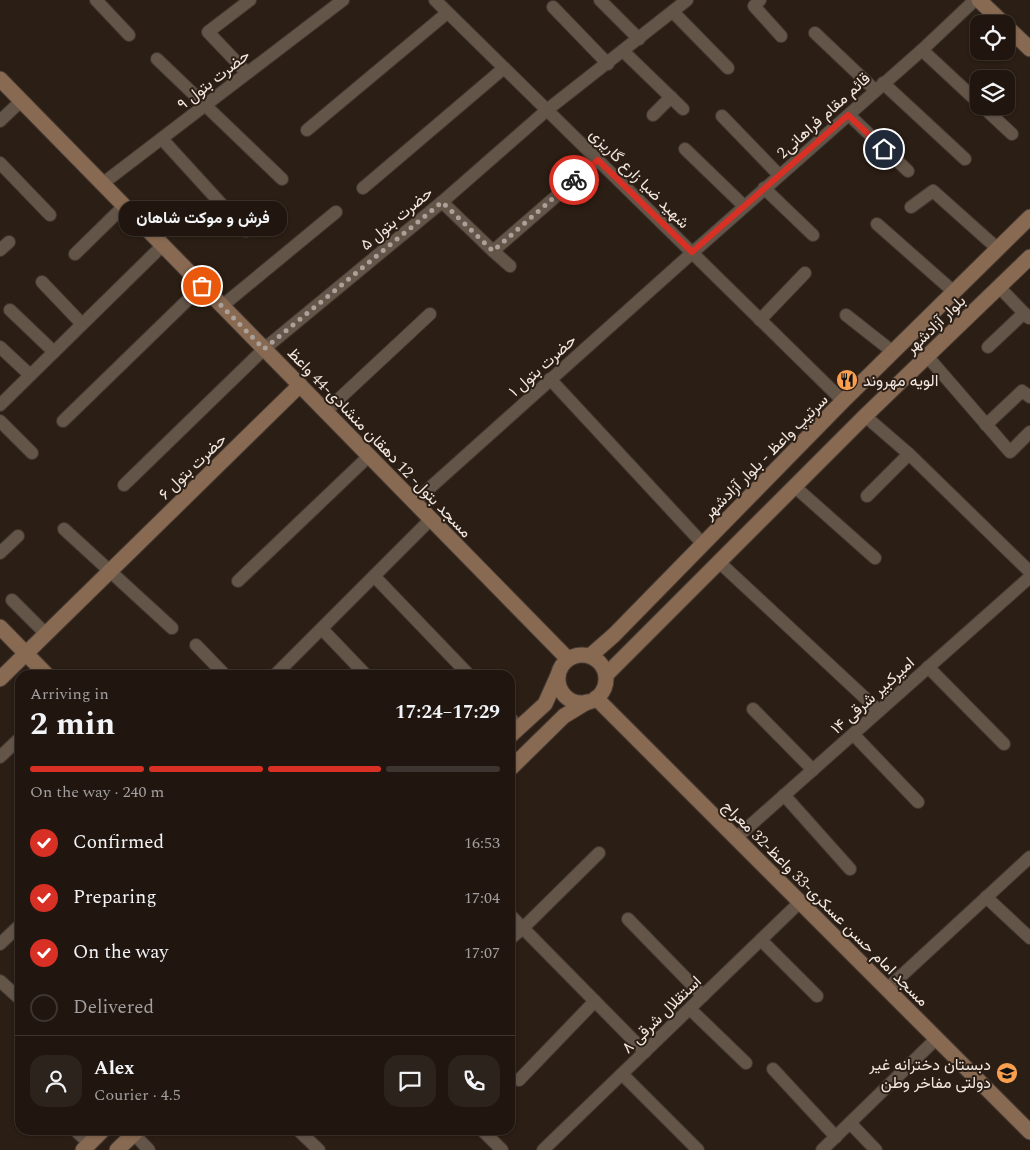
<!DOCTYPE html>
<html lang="en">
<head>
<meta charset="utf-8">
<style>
  body { margin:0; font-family:Spectral,Vazirmatn,serif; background:#2d231d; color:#f1f3f6; height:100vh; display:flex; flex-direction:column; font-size:19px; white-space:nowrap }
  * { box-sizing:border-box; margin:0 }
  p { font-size:16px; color:#a29f9e }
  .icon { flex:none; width:28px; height:28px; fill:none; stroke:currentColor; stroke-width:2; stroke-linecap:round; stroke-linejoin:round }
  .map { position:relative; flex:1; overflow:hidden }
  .side { position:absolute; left:15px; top:670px; width:500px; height:465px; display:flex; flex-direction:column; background:#20160f; border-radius:15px; box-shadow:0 1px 4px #0004,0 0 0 1px #3d352f }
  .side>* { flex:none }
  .controls { position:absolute; left:970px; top:15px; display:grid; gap:10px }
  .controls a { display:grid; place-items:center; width:45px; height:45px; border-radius:10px; background:#20160f; box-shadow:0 1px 4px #0004,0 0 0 1px #3d352f; font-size:25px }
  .pin { position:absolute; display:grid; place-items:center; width:42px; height:42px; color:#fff; margin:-21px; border:2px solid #fff; border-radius:50%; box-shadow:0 1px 5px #0007 }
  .courier { position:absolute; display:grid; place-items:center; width:50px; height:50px; margin:-25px; border:4px solid #d93025; border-radius:50%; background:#fff; color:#222; box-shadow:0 1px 6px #0007 }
  .bubble { position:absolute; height:35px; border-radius:15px; background:#20160f; box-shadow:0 1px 4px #0004,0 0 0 1px #3d352f; font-size:16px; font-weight:700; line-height:35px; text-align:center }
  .headline em { font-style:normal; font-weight:700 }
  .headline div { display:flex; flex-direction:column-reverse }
  .headline { display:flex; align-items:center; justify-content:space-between; height:85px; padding:0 15px }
  h1 { font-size:32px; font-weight:700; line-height:38px }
  .bar { display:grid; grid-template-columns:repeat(4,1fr); gap:8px 5px; align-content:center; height:60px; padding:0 15px }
  .bar i { height:6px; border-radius:4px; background:#3d352f }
  .bar .selected { background:#d93025 }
  .bar p { grid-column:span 4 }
  .line { display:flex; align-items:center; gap:12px; padding:0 15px; border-top:1px solid #3d352f }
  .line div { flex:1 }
  .round { display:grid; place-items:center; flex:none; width:52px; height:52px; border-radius:15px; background:#2d231d }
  ol { padding:0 15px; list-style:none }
  li { display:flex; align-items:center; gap:15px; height:55px }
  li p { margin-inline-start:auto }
  li .icon { padding:5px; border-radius:50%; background:#d93025; color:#fff; stroke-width:4 }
  li:last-child { color:#a29f9e }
  li i { width:28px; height:28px; border:2px solid #3d352f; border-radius:50% }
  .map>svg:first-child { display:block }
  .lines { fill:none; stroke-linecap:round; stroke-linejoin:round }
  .street-casing { stroke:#443933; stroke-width:14 }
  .secondary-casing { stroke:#443933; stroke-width:17 }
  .street { stroke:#645549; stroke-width:12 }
  .secondary { stroke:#886951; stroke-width:15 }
  .done { stroke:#aca199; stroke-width:5; stroke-dasharray:0 9 }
  .route { stroke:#d93025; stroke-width:6 }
  .labels { text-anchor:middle; stroke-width:4; stroke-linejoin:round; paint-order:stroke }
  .street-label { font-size:16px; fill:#f1e7e0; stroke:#2b1e14 }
  .poi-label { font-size:16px; fill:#f1e7e0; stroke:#2b1e14; text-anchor:start }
</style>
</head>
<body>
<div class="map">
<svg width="1030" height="1150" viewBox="0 0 1030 1150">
  <rect width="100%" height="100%" fill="#2b1e14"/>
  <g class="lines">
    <!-- street casing -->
    <g class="street-casing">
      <g id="street">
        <path d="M96,0L129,35"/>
        <path d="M435,0L843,401"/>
        <path d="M600,0L639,39"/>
        <path d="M760,0L754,6L781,36"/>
        <path d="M553,7L608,64"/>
        <path d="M673,12L728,68"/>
        <path d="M815,33L875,90"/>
        <path d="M922,50L979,103"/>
        <path d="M623,51L683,109"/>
        <path d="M157,59L282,179"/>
        <path d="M247,73L208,32L250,0"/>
        <path d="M883,83L965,159"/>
        <path d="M982,106L1012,134"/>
        <path d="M653,115L671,97"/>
        <path d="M849,115L908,171"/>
        <path d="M722,116L779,175"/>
        <path d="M0,121L21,101"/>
        <path d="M307,130L447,13"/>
        <path d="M162,139L246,231"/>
        <path d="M685,149L744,206"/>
        <path d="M0,163L50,215"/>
        <path d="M102,184L343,0"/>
        <path d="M363,188L504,68"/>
        <path d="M764,188L813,235"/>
        <path d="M442,202L493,251L598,160"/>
        <path d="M911,207L933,191L998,249"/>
        <path d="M877,224L954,292"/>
        <path d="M0,250L9,242"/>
        <path d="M493,251L510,266"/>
        <path d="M75,254L124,206"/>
        <path d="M42,282L82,324"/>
        <path d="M999,287L1029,318"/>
        <path d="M222,306L336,212"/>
        <path d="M10,310L54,352"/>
        <path d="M846,315L893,352"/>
        <path d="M760,320L805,273"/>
        <path d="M0,347L30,375"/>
        <path d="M988,347L1024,313"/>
        <path d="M927,356L1010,452L1030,432"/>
        <path d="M550,379L703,544"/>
        <path d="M0,405L163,245"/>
        <path d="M326,411L430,314"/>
        <path d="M865,416L909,454L1030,572"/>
        <path d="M0,421L32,453"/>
        <path d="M63,421L202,286"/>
        <path d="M986,425L1022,391L1030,397"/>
        <path d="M124,485L264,349L442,202L547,110L687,0"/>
        <path d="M794,486L875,558"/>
        <path d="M867,496L909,454"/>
        <path d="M414,502L692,253L922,50L975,0"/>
        <path d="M64,529L172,628"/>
        <path d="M0,553L18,536"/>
        <path d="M719,562L879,711"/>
        <path d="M374,576L469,675"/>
        <path d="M238,581L369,456"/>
        <path d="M12,600L46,634"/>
        <path d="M322,629L366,675"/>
        <path d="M196,645L225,675"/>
        <path d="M928,667L1004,744"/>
        <path d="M275,675L431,519"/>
        <path d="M753,709L813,770"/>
        <path d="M510,718L519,727"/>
        <path d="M853,734L918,802"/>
        <path d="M0,757L20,738"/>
        <path d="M784,795L850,869"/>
        <path d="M736,838L1030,577"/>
        <path d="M986,897L1030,938"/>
        <path d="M510,915L645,1052"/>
        <path d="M628,919L703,996"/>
        <path d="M510,939L523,928L599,853"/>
        <path d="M761,940L817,996"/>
        <path d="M0,944L20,925"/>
        <path d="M0,981L20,999"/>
        <path d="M887,989L1030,857"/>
        <path d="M690,1009L746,1063"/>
        <path d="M773,1069L836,1137"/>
        <path d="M622,1074L698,1150"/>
        <path d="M519,1080L595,1001"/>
        <path d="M850,1123L876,1150"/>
        <path d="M75,1130L89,1143"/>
        <path d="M298,1130L319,1150"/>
        <path d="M482,1130L502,1150"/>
        <path d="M134,1134L149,1150"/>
        <path d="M543,1150L800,902"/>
        <path d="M822,1150L936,1039"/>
      </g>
    </g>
    <!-- secondary casing -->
    <g class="secondary-casing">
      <g id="secondary">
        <path d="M979,0L1004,24"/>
        <path d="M1006,26L1030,49"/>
        <path d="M0,79L568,659"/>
        <path d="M0,627L47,675"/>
        <circle cx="582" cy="679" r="24"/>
        <path d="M590,656L614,635L843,401L1030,217"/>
        <path d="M606,675L865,416L1030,257"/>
        <path d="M0,679L300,385"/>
        <path d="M596,698L1030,1132"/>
        <path d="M510,736L545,704L558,675"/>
        <path d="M510,769L564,716L587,702"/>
        <path d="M83,1150L103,1130"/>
        <path d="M117,1150L138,1130"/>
      </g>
    </g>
    <!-- street -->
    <use href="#street" class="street"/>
    <!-- secondary -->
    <use href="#secondary" class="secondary"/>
  </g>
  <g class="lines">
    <!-- done -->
    <path class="done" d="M202,286L264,349L442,202L493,251L574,180"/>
    <!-- route -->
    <path class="route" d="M574,180L598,160L692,252L848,115L884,149"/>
  </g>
  <!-- icons -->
  <defs>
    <g id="restaurant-disc" transform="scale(1.125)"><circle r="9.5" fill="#fa9f4f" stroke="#2b1e14"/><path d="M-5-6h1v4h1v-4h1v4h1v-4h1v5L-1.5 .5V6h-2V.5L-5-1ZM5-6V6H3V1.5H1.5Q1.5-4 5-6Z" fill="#111"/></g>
    <g id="school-disc" transform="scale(1.125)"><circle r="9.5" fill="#fa9f4f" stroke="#2b1e14"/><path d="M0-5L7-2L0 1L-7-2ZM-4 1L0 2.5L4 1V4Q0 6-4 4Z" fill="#111"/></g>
  </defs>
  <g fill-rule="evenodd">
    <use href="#restaurant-disc" x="847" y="380"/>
    <use href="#school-disc" x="1007" y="1073"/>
  </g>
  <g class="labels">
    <!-- street labels -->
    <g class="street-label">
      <text transform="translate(213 79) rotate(-38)" y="6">حضرت بتول ۹</text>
      <text transform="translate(823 115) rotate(-42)" y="6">2قائم مقام فراهانی</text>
      <text transform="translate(640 178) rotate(45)" y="6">شهید ضیا زارع گاریزی</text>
      <text transform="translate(396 218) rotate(-40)" y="6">حضرت بتول ۵</text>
      <text transform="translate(935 324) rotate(-44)" y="6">بلوار آزادشهر</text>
      <text transform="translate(542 365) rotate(-42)" y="6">حضرت بتول ۱</text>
      <text transform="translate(380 442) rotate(46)" y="6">مسجد بتول- 12 دهقان منشادی-44 واعظ</text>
      <text transform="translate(765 456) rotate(-45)" y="6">سرتیپ واعظ - بلوار آزادشهر</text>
      <text transform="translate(192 466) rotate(-44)" y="6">حضرت بتول ۶</text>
      <text transform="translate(872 695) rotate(-42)" y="6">۱۴ امیرکبیر شرقی</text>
      <text transform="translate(826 903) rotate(45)" y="6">مسجد امام حسن عسکری-33 واعظ-32 معراج</text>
      <text transform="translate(661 1014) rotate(-44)" y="6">استقلال شرقی ۸</text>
    </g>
    <!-- poi labels -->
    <g class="poi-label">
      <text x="863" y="386">الویه مهروند</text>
      <text x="991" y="1070" text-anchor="end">دبستان دخترانه غیر<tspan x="991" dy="18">دولتی مفاخر وطن</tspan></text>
    </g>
  </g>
</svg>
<div class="controls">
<a><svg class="icon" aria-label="locate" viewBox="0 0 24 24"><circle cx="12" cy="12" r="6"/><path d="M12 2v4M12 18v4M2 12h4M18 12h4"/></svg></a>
<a><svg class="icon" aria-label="layers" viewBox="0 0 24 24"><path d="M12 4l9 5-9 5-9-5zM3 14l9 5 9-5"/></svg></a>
</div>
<div class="pin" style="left:202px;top:286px;background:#ea580c"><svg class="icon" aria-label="bag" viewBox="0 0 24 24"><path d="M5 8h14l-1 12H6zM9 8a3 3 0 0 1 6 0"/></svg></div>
<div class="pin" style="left:884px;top:149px;background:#1f2937"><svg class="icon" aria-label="home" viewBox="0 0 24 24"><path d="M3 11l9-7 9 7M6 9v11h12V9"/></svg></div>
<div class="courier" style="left:574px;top:180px"><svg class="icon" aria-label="bike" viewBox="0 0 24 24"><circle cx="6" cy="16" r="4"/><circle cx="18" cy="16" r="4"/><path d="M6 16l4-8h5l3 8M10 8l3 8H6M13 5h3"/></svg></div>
<div class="bubble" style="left:119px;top:201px;width:168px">فرش و موکت شاهان</div>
<section class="side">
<div class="headline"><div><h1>2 min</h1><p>Arriving in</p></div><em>17:24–17:29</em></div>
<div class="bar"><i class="selected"></i><i class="selected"></i><i class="selected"></i><i></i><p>On the way · 240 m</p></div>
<ol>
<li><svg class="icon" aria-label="check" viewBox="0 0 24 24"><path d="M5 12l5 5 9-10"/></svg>Confirmed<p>16:53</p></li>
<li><svg class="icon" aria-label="check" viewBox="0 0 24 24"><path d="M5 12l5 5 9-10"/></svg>Preparing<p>17:04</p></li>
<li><svg class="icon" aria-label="check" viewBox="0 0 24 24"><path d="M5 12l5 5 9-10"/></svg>On the way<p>17:07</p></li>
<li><i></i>Delivered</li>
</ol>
<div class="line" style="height:90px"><a class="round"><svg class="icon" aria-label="person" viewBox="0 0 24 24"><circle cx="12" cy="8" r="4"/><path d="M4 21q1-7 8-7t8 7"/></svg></a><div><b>Alex</b><p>Courier · 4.5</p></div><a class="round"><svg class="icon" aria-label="chat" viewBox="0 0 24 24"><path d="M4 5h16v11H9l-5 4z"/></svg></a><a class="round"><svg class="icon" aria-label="phone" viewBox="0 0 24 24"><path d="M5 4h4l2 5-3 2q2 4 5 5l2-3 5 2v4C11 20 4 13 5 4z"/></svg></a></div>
</section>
</div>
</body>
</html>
